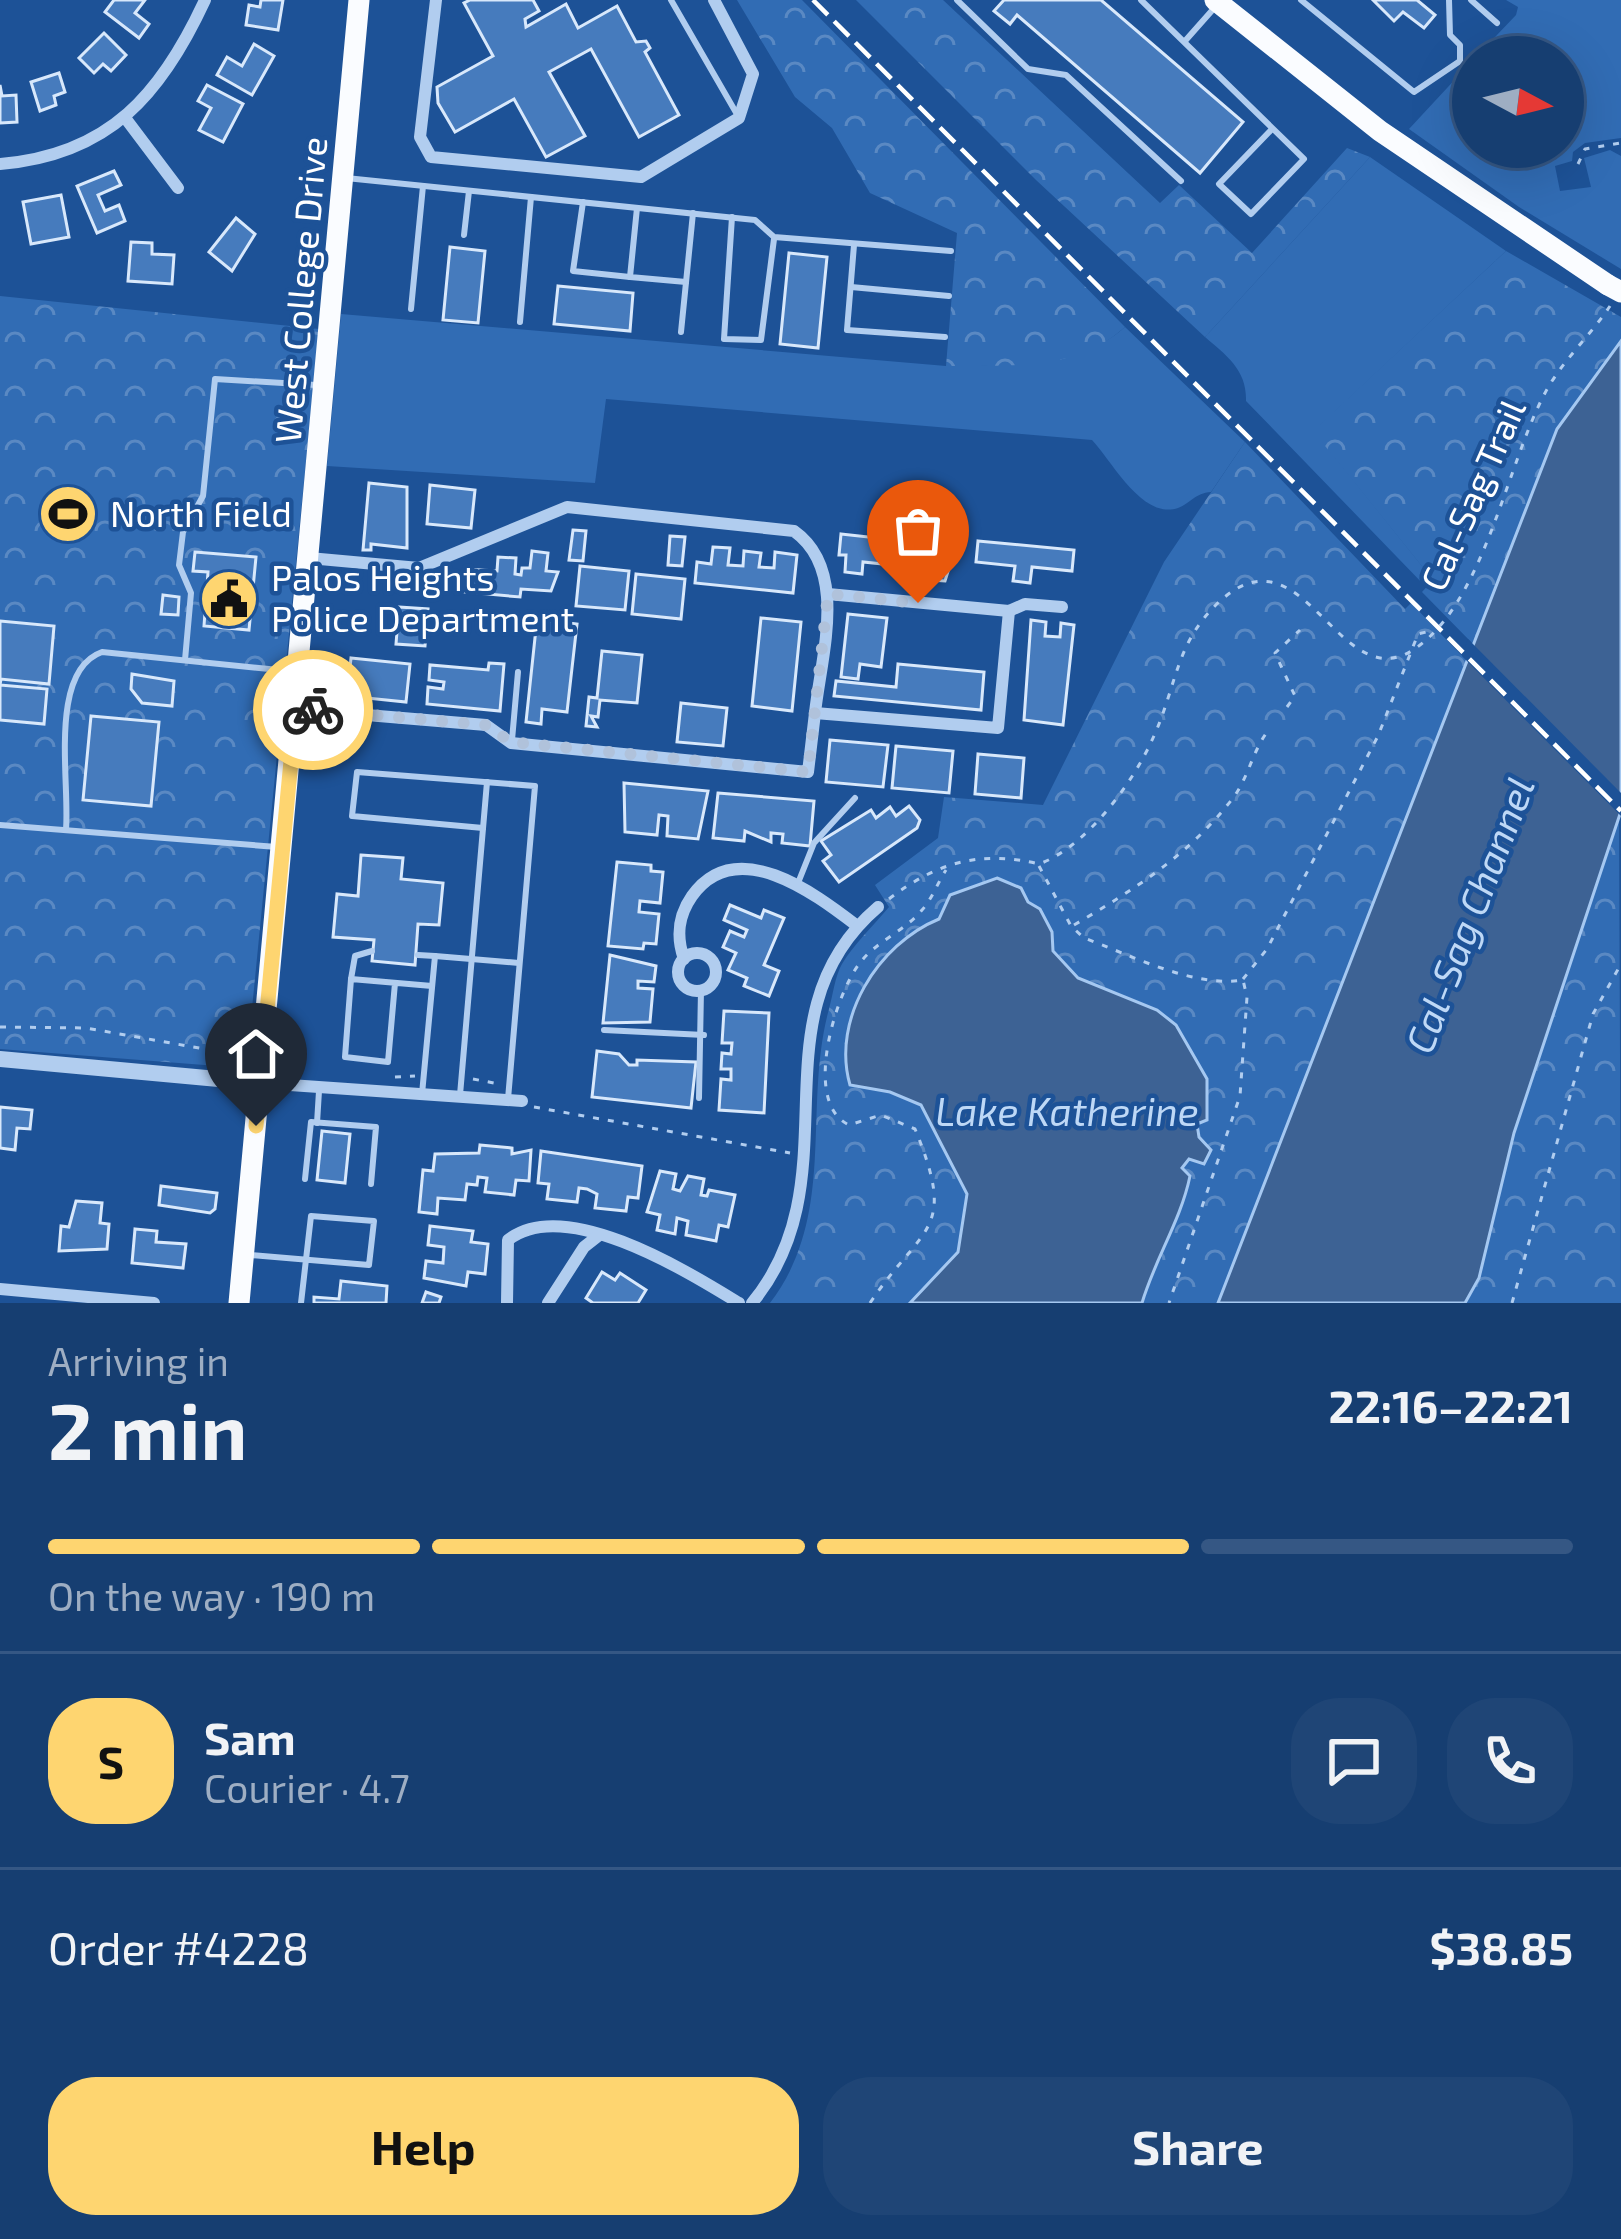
<!DOCTYPE html>
<html lang="en">
<head>
<meta charset="utf-8">
<style>
  body { margin:0; font-family:"Exo 2",sans-serif; background:#1f4576; color:#f1f3f6; height:100vh; display:flex; flex-direction:column; font-size:45px; white-space:nowrap }
  * { box-sizing:border-box; margin:0 }
  p { font-size:39px; color:#9eaec3 }
  .icon { flex:none; width:66px; height:66px; fill:none; stroke:currentColor; stroke-width:2; stroke-linecap:round; stroke-linejoin:round }
  .map { position:relative; height:1303px; overflow:hidden }
  .side { display:flex; flex-direction:column; background:#163e71; flex:1 }
  .side>* { flex:none }
  .needle { width:78px; rotate:97deg }
  .fabs { position:absolute; left:1452px; top:36px; display:grid; gap:24px }
  .fabs a { display:grid; place-items:center; width:132px; height:132px; border-radius:50%; background:#163e71; box-shadow:0 12px 48px #0002,0 0 0 3px #355784; font-size:60px }
  .pin { position:absolute; display:grid; place-items:center; width:102px; height:102px; color:#fff; margin:-123px -51px; border-radius:50% 50% 50% 0; rotate:-45deg; box-shadow:0 0 12px #0007 }
  .pin .icon { rotate:45deg }
  .courier { position:absolute; display:grid; place-items:center; width:120px; height:120px; margin:-60px; border:9px solid #fed570; border-radius:50%; background:#fff; color:#222; box-shadow:0 3px 15px #0007 }
  .overview em { font-style:normal; font-weight:700 }
  .overview div { display:flex; flex-direction:column-reverse }
  .overview { display:flex; align-items:center; justify-content:space-between; height:204px; padding:0 48px }
  h1 { font-size:78px; font-weight:700; line-height:90px }
  .bar { display:grid; grid-template-columns:repeat(4,1fr); gap:18px 12px; align-content:center; height:144px; padding:0 48px }
  .bar i { height:15px; border-radius:9px; background:#355784 }
  .bar .active { background:#fed570 }
  .bar p { grid-column:span 4 }
  .line { display:flex; align-items:center; gap:30px; padding:0 48px; border-top:3px solid #355784 }
  .line div { flex:1 }
  .round { display:grid; place-items:center; flex:none; width:126px; height:126px; border-radius:48px; background:#1f4576 }
  .button { display:flex; gap:24px; margin-top:auto; padding:24px 48px }
  .button a { flex:1; height:138px; border-radius:48px; background:#fed570; color:#111; font-size:48px; font-weight:700; line-height:138px; text-align:center }
  .button a+a { background:#1f4576; color:#f1f3f6 }
  .map>svg:first-child { display:block }
  .grass { fill:#316cb4 }
  .forest { fill:url(#forest-crowns) }
  .water { fill:#3d6294; stroke:#a5c8f1; stroke-width:3 }
  .pier { fill:#1d5297 }
  .building { fill:#467bbd; stroke:#d8e8fb; stroke-width:3 }
  .lines { fill:none; stroke-linecap:round; stroke-linejoin:round }
  .path { stroke:#b1cdef; stroke-width:3; stroke-dasharray:6 9; stroke-linecap:butt }
  .service { stroke:#b1cdef; stroke-width:6 }
  .minor { stroke:#b1cdef; stroke-width:12 }
  .tertiary { stroke:#b1cdef; stroke-width:16 }
  .primary { stroke:#fafcff; stroke-width:21 }
  .rail { stroke:#fff; stroke-width:4.5; stroke-dasharray:21 9; stroke-linecap:butt }
  .primary-bridge { stroke:#fafcff; stroke-width:21 }
  .done { stroke:#b0c2db; stroke-width:12; stroke-dasharray:0 21.6 }
  .route { stroke:#fed570; stroke-width:15 }
  .labels { text-anchor:middle; stroke-width:9; stroke-linejoin:round; paint-order:stroke }
  .street-label { font-size:36px; fill:#fff; stroke:#1d5297 }
  .poi-label { font-size:36px; fill:#fff; stroke:#1d5297; text-anchor:start }
  .water-label { font-size:39px; font-style:italic; fill:#bed8f6; stroke:#1d5297 }
</style>
</head>
<body>
<div class="map">
<svg width="1621" height="1303" viewBox="0 0 1621 1303">
  <defs>
    <pattern id="forest-crowns" width="20" height="18" patternUnits="userSpaceOnUse" patternTransform="scale(3)"><rect width="20" height="18" fill="#316cb4"/><path d="M2 6a3 3 0 1 1 6 0M12 15a3 3 0 1 1 6 0" fill="none" stroke="#5a89c3"/></pattern>
  </defs>
  <rect width="100%" height="100%" fill="#1d5297"/>
  <!-- grass -->
  <g class="grass">
    <path d="M1506,0H1621V138L1585,143L1573,152L1572,161L1555,166L1560,191L1591,187L1584,158L1610,150L1621,156V269L1519,207L1409,129L1473,60V147H1563V57H1476L1516,15L1518,7Z"/>
    <path d="M1370,157L1506,251L1314,431L1434,581L1427,588L1246,401C1247,370 1227,356 1205,337Z"/>
    <path d="M341,314L946,366C1003,365 1081,367 1125,327L1245,442L1211,492C1195,493 1191,503 1178,508C1142,520 1112,461 1092,440L606,399L595,483L327,466Z"/>
  </g>
  <!-- forest -->
  <g class="forest">
    <path d="M737,0H802L1125,327C1075,372 1010,365 946,366L957,233L870,193L832,128L795,97Z"/>
    <path d="M856,0H943L1160,203L1179,185L1252,253L1347,148L1370,157L1205,337L1036,180Z"/>
    <path d="M1506,251L1621,317V341L1557,429L1473,644L1422,592L1433,580L1313,431Z"/>
    <path d="M0,296L319,329L248,1049L230,1067L0,1049Z"/>
    <path d="M1245,442L1405,609L1411,603L1467,661L1218,1303H770C838,1214 802,1108 829,1009C833,995 835,976 842,964C854,944 874,925 889,907L875,885L938,838L944,797L1043,805L1164,562Z"/>
    <path d="M1619,814L1621,1303H1465L1479,1278L1514,1133Z"/>
  </g>
  <!-- water -->
  <g class="water">
    <path d="M1621,341V811L1514,1133L1479,1278L1465,1303H1218L1557,429Z"/>
    <path d="M997,878L1021,888L1028,902L1040,909L1052,932L1053,951L1078,978L1157,1010L1176,1025L1207,1079V1120L1197,1124L1199,1137L1211,1150L1204,1164L1189,1159L1182,1168L1190,1176C1181,1220 1155,1259 1142,1303H910L958,1252L967,1194L921,1105L890,1092L850,1085C831,1019 878,944 939,919L950,895Z"/>
  </g>
  <!-- pier -->
  <path class="pier" d="M1468,639L1621,793V816L1462,656Z"/>
  <!-- building -->
  <g class="building">
    <path d="M114,0H145L135,13L149,24L139,38L105,12Z"/>
    <path d="M261,0H283L278,30L246,25L249,5L260,7Z"/>
    <path d="M470,0H533L539,11L525,19L526,27L566,4L578,28L617,6L636,42L646,41L650,48L645,52L679,115L639,137L591,49L549,72L585,136L546,157L514,99L455,132L438,103L437,87L493,56L464,3Z"/>
    <path d="M1004,0H1101L1243,122L1200,173L1017,15L1010,24L994,11Z"/>
    <path d="M1373,0H1417L1435,15L1424,28L1403,12L1394,21Z"/>
    <path d="M104,33L126,55L111,71L103,64L94,73L79,58Z"/>
    <path d="M254,44L274,56L252,95L217,75L227,57L242,66Z"/>
    <path d="M59,73L65,92L54,96L56,105L40,111L31,82Z"/>
    <path d="M0,85L2,96L16,95L17,122L0,123Z"/>
    <path d="M207,85L243,104L223,142L199,130L211,108L198,101Z"/>
    <path d="M114,171L121,185L98,195L105,211L119,205L125,221L97,233L77,186Z"/>
    <path d="M61,195L69,237L31,244L23,202Z"/>
    <path d="M236,218L255,234L232,271L209,252Z"/>
    <path d="M131,242L152,243V254L174,255L172,284L128,281Z"/>
    <path d="M450,247L485,251L478,323L443,320Z"/>
    <path d="M789,253L827,257L818,348L780,344Z"/>
    <path d="M558,286L633,293L630,331L554,324Z"/>
    <path d="M369,483L407,487V548L371,544V550H363Z"/>
    <path d="M430,485L475,490L471,528L427,524Z"/>
    <path d="M573,530L586,531L583,561L569,560Z"/>
    <path d="M841,534L896,540L893,565L863,562L862,574L845,572L846,555H839Z"/>
    <path d="M670,536L685,537L682,566L668,565Z"/>
    <path d="M911,540L956,546L945,581L913,579L915,562L902,560Z"/>
    <path d="M978,541L1074,550L1072,571L1032,567L1030,583L1013,581L1015,566L976,562Z"/>
    <path d="M713,547L730,548L728,565L743,566L744,551L761,553L759,567L774,568L775,552L797,555L793,593L695,583L697,562L711,564Z"/>
    <path d="M532,551L548,553L546,571L558,572L551,591L521,589L520,597L464,592L466,569L497,571L498,557L516,558L515,574L521,575L522,568H530Z"/>
    <path d="M195,552L256,557L249,630L204,626L208,572L193,571Z"/>
    <path d="M580,566L629,571L625,610L576,606Z"/>
    <path d="M636,574L685,579L681,619L632,614Z"/>
    <path d="M163,595L179,597L178,615L161,614Z"/>
    <path d="M399,607L428,609L425,646L396,644Z"/>
    <path d="M848,614L887,618L881,667L860,664L858,679L841,677Z"/>
    <path d="M761,618L801,622L792,711L752,706Z"/>
    <path d="M537,619L577,624L567,712L542,709L541,724L526,722Z"/>
    <path d="M1031,620L1046,622L1045,636L1060,637L1061,623L1074,625L1063,725L1024,720Z"/>
    <path d="M0,621L54,626L49,684L1,679L0,685L47,689L44,724L0,720Z"/>
    <path d="M602,651L642,655L637,703L600,700L598,717L591,716L597,727L586,726L589,697L597,698Z"/>
    <path d="M351,658L410,664L406,702L347,696Z"/>
    <path d="M489,663L504,664L500,711L427,704L428,687L443,689L444,682L429,680L430,665L488,670Z"/>
    <path d="M898,664L984,672L981,710L834,696L836,681L896,687Z"/>
    <path d="M132,674L174,681L172,706L142,703L131,689Z"/>
    <path d="M681,703L727,708L723,746L677,742Z"/>
    <path d="M91,716L159,722L151,806L83,800Z"/>
    <path d="M830,740L888,745L883,787L826,782Z"/>
    <path d="M896,746L953,751L949,793L892,788Z"/>
    <path d="M978,754L1024,758L1021,798L975,794Z"/>
    <path d="M624,783L708,791L698,839L667,836L668,816L659,815L657,835L625,832Z"/>
    <path d="M718,793L814,801L810,846L782,843L783,834L771,833V842L745,831L744,841L713,838Z"/>
    <path d="M909,806L920,820L917,828L839,882L823,861L831,855L821,841L871,810L876,818L890,807L896,816Z"/>
    <path d="M361,855L403,858L401,879L443,883L439,925L418,924L415,965L372,961L374,940L333,937L337,894L358,896Z"/>
    <path d="M617,862L651,865V871L663,872L660,903L640,901L639,912L659,914L656,944L644,943L643,949L608,946Z"/>
    <path d="M730,905L761,918L764,910L784,918L764,965L779,971L769,996L744,986L747,978L728,970L736,953L723,947L730,931L744,937L747,930L724,920Z"/>
    <path d="M610,955L656,966L654,982L638,981V988L653,989L650,1022L603,1023Z"/>
    <path d="M724,1011L769,1013L764,1113L719,1110L721,1079L731,1080V1069H721L722,1053L731,1054L732,1043H722Z"/>
    <path d="M597,1051L619,1054L629,1065H637V1060L696,1062L691,1108L592,1097Z"/>
    <path d="M0,1107L32,1110L30,1129L17,1128L15,1150L0,1148Z"/>
    <path d="M322,1131L350,1134L345,1183L317,1180Z"/>
    <path d="M480,1145L512,1148V1154L531,1150L529,1181L516,1180L514,1195L485,1192L487,1178L478,1177L477,1185L467,1184L465,1200L438,1198L437,1214L419,1212L423,1170L433,1171L435,1154L479,1153Z"/>
    <path d="M541,1151L642,1166L638,1198L628,1197L626,1211L595,1208L597,1194L587,1189L579,1188L577,1202L547,1199L549,1184L538,1183Z"/>
    <path d="M660,1171L676,1174L673,1189L680,1191L688,1176L704,1179L701,1195L707,1196L709,1190L735,1195L728,1227L719,1225L716,1241L686,1235L688,1221L677,1218L675,1234L657,1230L660,1215L647,1212Z"/>
    <path d="M161,1186L217,1193L215,1209L210,1213L159,1205Z"/>
    <path d="M76,1201L102,1203L100,1223L109,1224L107,1249L59,1251L61,1226L69,1227Z"/>
    <path d="M430,1226L473,1231L471,1242L488,1244L485,1274L468,1272L466,1286L424,1278L426,1261L443,1263L444,1247L428,1245Z"/>
    <path d="M135,1229L157,1231L156,1242L186,1244L183,1268L132,1263Z"/>
    <path d="M602,1272L615,1280L620,1273L646,1290L638,1303H593L586,1298Z"/>
    <path d="M341,1281L387,1286L386,1303H314V1297L339,1299Z"/>
    <path d="M426,1292L441,1297L439,1303H422Z"/>
  </g>
  <g class="lines">
    <!-- path -->
    <g class="path">
      <path d="M1578,164L1585,149L1621,143"/>
      <path d="M1287,707L1295,696L1275,653L1300,630"/>
      <path d="M1039,866L1071,926L1084,938C1131,955 1193,988 1243,980L1247,997L1240,1096L1169,1303"/>
      <path d="M889,899C937,862 981,850 1039,864C1086,847 1133,783 1153,738C1177,686 1175,643 1219,602C1304,523 1338,698 1413,650C1484,604 1506,466 1545,393C1562,361 1590,336 1610,306"/>
      <path d="M1074,925C1135,889 1189,855 1233,798C1248,778 1252,753 1267,732"/>
      <path d="M1243,979L1267,949L1378,736L1418,634L1434,630"/>
      <path d="M0,1027L86,1028L233,1054L245,1061"/>
      <path d="M279,1064L290,1063L302,1072"/>
      <path d="M395,1077L415,1076"/>
      <path d="M473,1079L499,1084"/>
      <path d="M534,1107L790,1153"/>
      <path d="M870,1303C923,1224 958,1233 915,1129L881,1115L849,1125C802,1103 835,996 859,964C876,941 905,931 922,910C932,899 938,882 946,870"/>
      <path d="M1512,1303L1593,1014L1621,964"/>
    </g>
    <!-- service -->
    <g class="service">
      <path d="M671,0L738,116"/>
      <path d="M957,0L1028,69L1066,75L1181,181"/>
      <path d="M1141,0L1304,159L1251,214L1219,184L1272,129"/>
      <path d="M1301,0L1414,92L1460,61V45L1450,35L1449,0"/>
      <path d="M1471,0L1497,23"/>
      <path d="M1185,41L1216,6"/>
      <path d="M346,178L755,220L774,237L951,251"/>
      <path d="M583,202L573,271L630,277"/>
      <path d="M637,208L630,277L686,282"/>
      <path d="M732,217L724,339L761,340L774,239"/>
      <path d="M464,235L469,191"/>
      <path d="M854,245L847,330L945,337"/>
      <path d="M851,287L949,296"/>
      <path d="M411,309L423,186"/>
      <path d="M520,322L531,197"/>
      <path d="M681,332L693,213"/>
      <path d="M185,660L191,593L179,565L183,532L203,496L215,379L316,385"/>
      <path d="M512,740L518,672"/>
      <path d="M0,825L277,847"/>
      <path d="M483,828L352,816L357,772L535,786L508,1099"/>
      <path d="M66,829C70,782 48,671 102,652L289,671"/>
      <path d="M798,883L814,843L855,798"/>
      <path d="M418,955L435,956"/>
      <path d="M351,979L355,956L372,951"/>
      <path d="M395,983L388,1062L345,1057L351,979L432,986"/>
      <path d="M604,1030L704,1035"/>
      <path d="M422,1094L435,956L519,963"/>
      <path d="M460,1095L487,782"/>
      <path d="M699,1098L701,990"/>
      <path d="M317,1123L319,1091"/>
      <path d="M305,1179L311,1122L376,1127L371,1184"/>
      <path d="M250,1255L369,1265L374,1221L311,1216L301,1303"/>
    </g>
    <!-- minor -->
    <g class="minor">
      <path d="M436,0L420,137L431,157L641,177L739,118L753,74L714,0"/>
      <path d="M126,119L178,188"/>
      <path d="M0,164C110,155 162,93 205,0"/>
      <path d="M309,558L419,568L567,507L794,531C849,570 821,656 815,713"/>
      <path d="M828,594L1009,611L1025,604L1062,607"/>
      <path d="M295,709L486,725L511,743L808,772L815,713L998,728L1009,611"/>
      <circle cx="697" cy="972" r="19"/>
      <path d="M684,959C676,936 678,916 692,896C736,834 814,893 856,925"/>
      <path d="M261,1083L522,1101"/>
      <path d="M0,1289L154,1303"/>
      <path d="M507,1303L508,1240C565,1195 688,1272 739,1303"/>
      <path d="M548,1303L584,1247L598,1236"/>
      <path d="M752,1303C857,1176 749,1017 878,907"/>
    </g>
    <!-- tertiary -->
    <path class="tertiary" d="M0,1059L261,1083"/>
    <!-- primary -->
    <g class="primary">
      <path d="M1215,0L1380,131L1608,285"/>
      <path d="M239,1303L359,0"/>
    </g>
    <!-- rail -->
    <path class="rail" d="M813,0L1621,811"/>
    <!-- primary-bridge -->
    <path class="primary-bridge" d="M1608,285L1621,292"/>
  </g>
  <g class="lines">
    <!-- done -->
    <path class="done" d="M313,710L486,725L511,742L808,772L828,594L918,603"/>
    <!-- route -->
    <path class="route" d="M256,1126L296,709L313,710"/>
  </g>
  <!-- icons -->
  <defs>
    <g id="stadium-disc" transform="scale(3)"><circle r="9.5" fill="#fed570" stroke="#1d5297"/><path d="M0-5a6.5 5 0 1 0 0 10a6.5 5 0 1 0 0-10ZM-3.5-1.8h7v3.6h-7Z" fill="#111"/></g>
    <g id="civic-disc" transform="scale(3)"><circle r="9.5" fill="#fed570" stroke="#1d5297"/><path d="M-.6-6.5H3V-4.5H.6V-3L4-1V1h2V6H-6V1h2V-1L-.6-3ZM-1.2 2.5V6h2.4V2.5Z" fill="#111"/></g>
  </defs>
  <g fill-rule="evenodd">
    <use href="#stadium-disc" x="68" y="514"/>
    <use href="#civic-disc" x="229" y="599"/>
  </g>
  <g class="labels">
    <!-- street labels -->
    <g class="street-label">
      <text transform="translate(301 290) rotate(-85)" y="13">West College Drive</text>
      <text transform="translate(1473 495) rotate(-66)" y="13">Cal-Sag Trail</text>
    </g>
    <!-- poi labels -->
    <g class="poi-label">
      <text x="110" y="527">North Field</text>
      <text x="271" y="591">Palos Heights<tspan x="271" dy="41">Police Department</tspan></text>
    </g>
    <!-- water labels -->
    <g class="water-label">
      <text transform="translate(1470 915) rotate(-69)" y="14">Cal-Sag Channel</text>
      <text x="1067" y="1126">Lake Katherine</text>
    </g>
  </g>
</svg>
<div class="fabs">
<a><svg class="needle" viewBox="-14 -14 28 28"><path d="M0-13l5 13h-10z" fill="#e53935"/><path d="M0 13l5-13h-10z" fill="#9eaec3"/></svg></a>
</div>
<div class="pin" style="left:918px;top:603px;background:#ea580c"><svg class="icon" aria-label="bag" viewBox="0 0 24 24"><path d="M5 8h14l-1 12H6zM9 8a3 3 0 0 1 6 0"/></svg></div>
<div class="pin" style="left:256px;top:1126px;background:#1f2937"><svg class="icon" aria-label="home" viewBox="0 0 24 24"><path d="M3 11l9-7 9 7M6 9v11h12V9"/></svg></div>
<div class="courier" style="left:313px;top:710px"><svg class="icon" aria-label="bike" viewBox="0 0 24 24"><circle cx="6" cy="16" r="4"/><circle cx="18" cy="16" r="4"/><path d="M6 16l4-8h5l3 8M10 8l3 8H6M13 5h3"/></svg></div>
</div>
<section class="side">
<div class="overview"><div><h1>2 min</h1><p>Arriving in</p></div><em>22:16–22:21</em></div>
<div class="bar"><i class="active"></i><i class="active"></i><i class="active"></i><i></i><p>On the way · 190 m</p></div>
<div class="line" style="height:216px"><b class="round" style="background:#fed570;color:#111">S</b><div><b>Sam</b><p>Courier · 4.7</p></div><a class="round"><svg class="icon" aria-label="chat" viewBox="0 0 24 24"><path d="M4 5h16v11H9l-5 4z"/></svg></a><a class="round"><svg class="icon" aria-label="phone" viewBox="0 0 24 24"><path d="M5 4h4l2 5-3 2q2 4 5 5l2-3 5 2v4C11 20 4 13 5 4z"/></svg></a></div>
<div class="line" style="height:156px"><div>Order #4228</div><b>$38.85</b></div>
<div class="button"><a>Help</a><a>Share</a></div>
</section>
</body>
</html>
